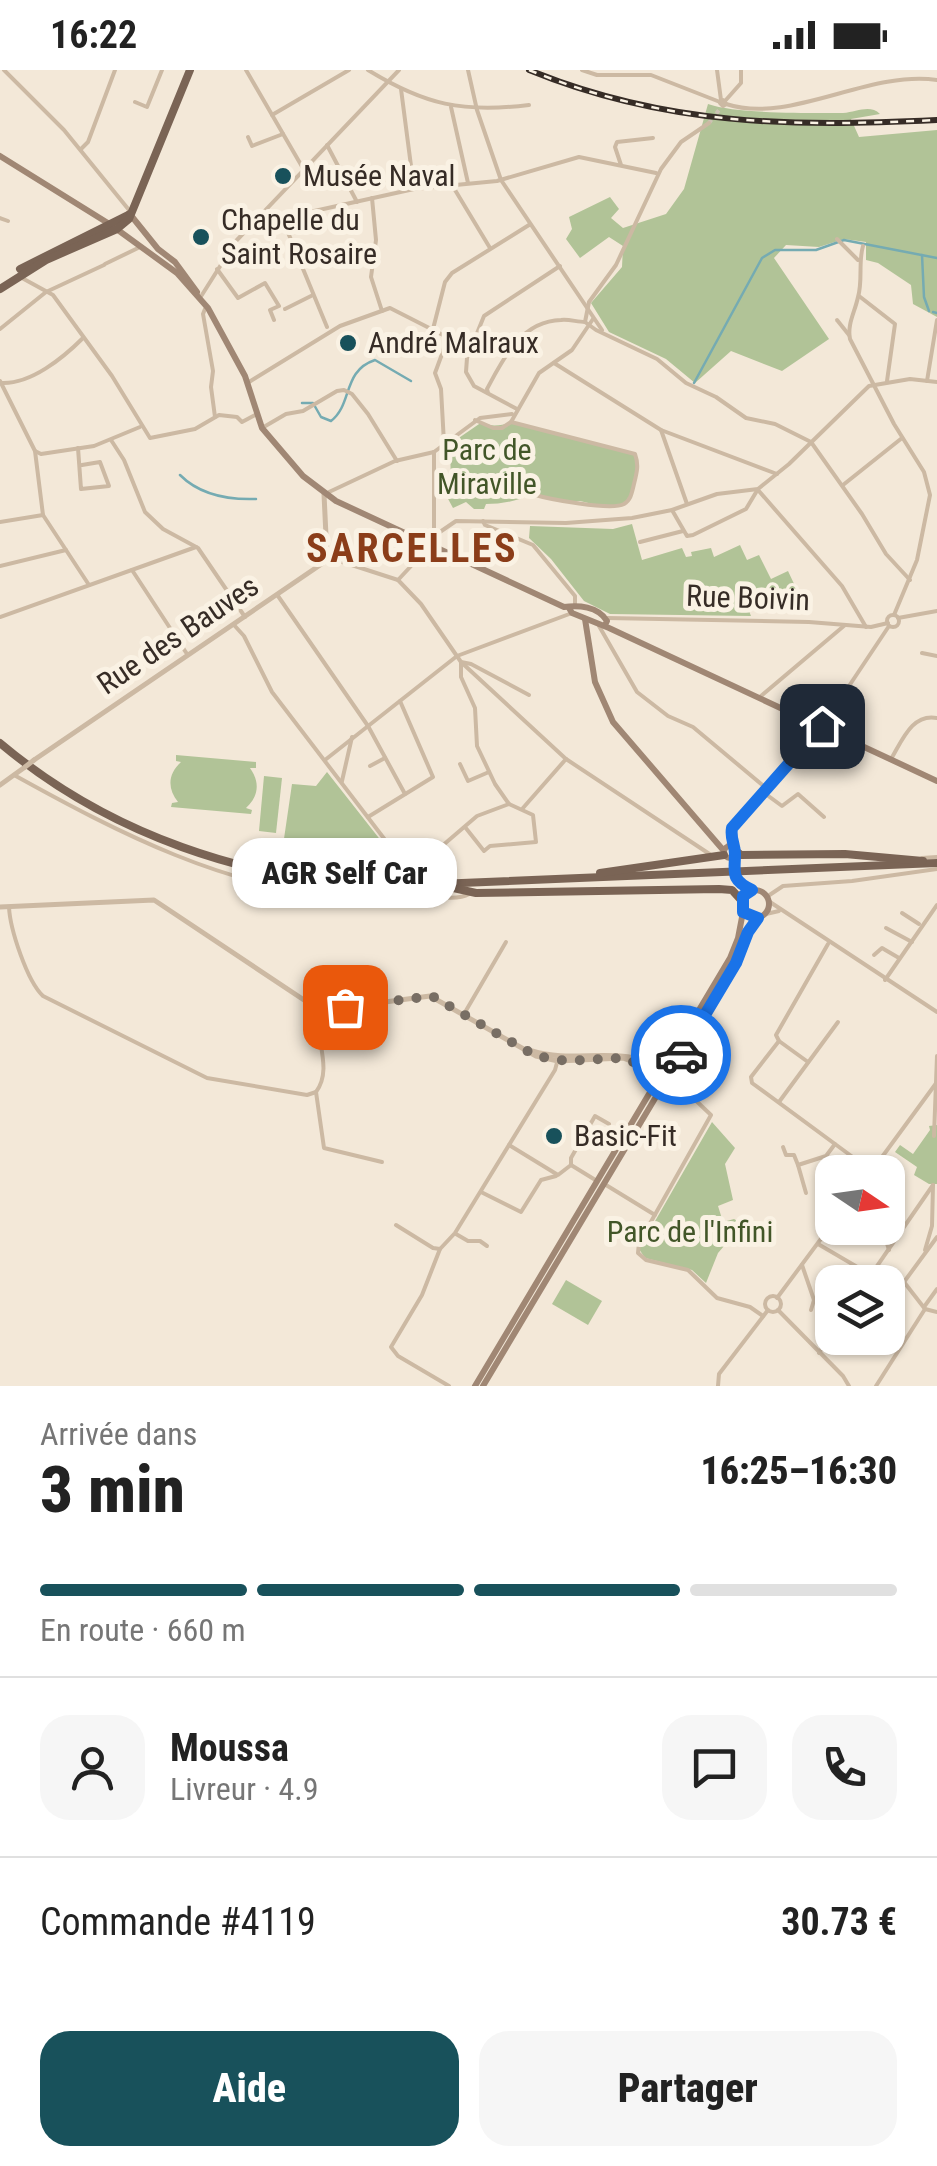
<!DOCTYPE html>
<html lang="fr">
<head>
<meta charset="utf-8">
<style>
  body { margin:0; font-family:"Roboto Condensed",sans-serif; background:#f6f6f6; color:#222; height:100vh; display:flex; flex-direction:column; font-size:38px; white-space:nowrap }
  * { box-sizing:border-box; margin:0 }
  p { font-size:32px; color:#767676 }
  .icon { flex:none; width:55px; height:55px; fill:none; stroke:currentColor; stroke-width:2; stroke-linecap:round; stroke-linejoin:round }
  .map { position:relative; height:1316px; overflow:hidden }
  .drawer { display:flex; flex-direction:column; background:#fff; flex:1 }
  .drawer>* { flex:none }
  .needle { width:65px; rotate:103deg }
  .controls { position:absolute; left:815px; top:1085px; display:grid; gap:20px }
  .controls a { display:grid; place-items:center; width:90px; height:90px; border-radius:20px; background:#fff; box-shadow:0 2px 8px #0004; font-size:50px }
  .pin { position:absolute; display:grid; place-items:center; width:85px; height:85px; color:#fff; margin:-42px; border-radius:20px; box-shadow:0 5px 15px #0006 }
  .courier { position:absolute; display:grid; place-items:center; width:100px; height:100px; margin:-50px; border:8px solid #1a73e8; border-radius:50%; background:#fff; color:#222; box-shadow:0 2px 12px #0007 }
  .bubble { position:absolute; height:70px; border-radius:30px; background:#fff; box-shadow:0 2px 8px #0004; font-size:32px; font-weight:800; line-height:70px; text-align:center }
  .headline em { font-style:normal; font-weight:800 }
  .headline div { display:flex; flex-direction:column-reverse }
  .headline { display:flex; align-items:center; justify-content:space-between; height:170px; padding:0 40px }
  h1 { font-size:65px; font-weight:800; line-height:75px }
  .bar { display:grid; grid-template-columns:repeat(4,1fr); gap:15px 10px; align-content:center; height:120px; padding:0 40px }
  .bar i { height:12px; border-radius:8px; background:#e0e0e0 }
  .bar .on { background:#18515b }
  .bar p { grid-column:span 4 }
  .line { display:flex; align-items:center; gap:25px; padding:0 40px; border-top:2px solid #e0e0e0 }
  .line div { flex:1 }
  .round { display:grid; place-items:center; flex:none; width:105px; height:105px; border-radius:30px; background:#f6f6f6 }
  .cta { display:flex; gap:20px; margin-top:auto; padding:20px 40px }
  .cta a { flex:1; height:115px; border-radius:30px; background:#18515b; color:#fff; font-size:40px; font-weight:800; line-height:115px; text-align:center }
  .cta a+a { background:#f6f6f6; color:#222 }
  .status { display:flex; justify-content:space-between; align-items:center; height:70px; padding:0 50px; background:#fff; direction:ltr }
  .status svg { height:28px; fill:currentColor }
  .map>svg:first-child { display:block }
  .green { fill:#b1c397 }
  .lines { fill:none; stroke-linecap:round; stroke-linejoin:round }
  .stream { stroke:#75abb2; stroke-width:2.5 }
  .minor-tunnel { stroke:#cdc2b4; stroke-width:4; stroke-dasharray:4 2; stroke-linecap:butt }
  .minor { stroke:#ccb9a3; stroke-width:4 }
  .tertiary { stroke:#ccb9a3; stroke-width:5 }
  .secondary { stroke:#a08774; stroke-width:6 }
  .primary { stroke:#7a6455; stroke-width:8 }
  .rail-casing { stroke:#362c26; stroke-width:6 }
  .rail { stroke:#faf2e4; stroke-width:2.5; stroke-dasharray:8; stroke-linecap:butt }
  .tertiary-bridge { stroke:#ccb9a3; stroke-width:5 }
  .secondary-bridge { stroke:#a08774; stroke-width:6 }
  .done { stroke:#786e64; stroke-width:10; stroke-dasharray:0 18 }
  .route { stroke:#1a73e8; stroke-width:12 }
  .poi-dot { fill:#18515b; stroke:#faf2e4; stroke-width:4 }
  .labels { text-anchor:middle; stroke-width:10; stroke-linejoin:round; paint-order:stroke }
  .poi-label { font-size:30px; fill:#362c26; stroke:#faf2e4; text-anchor:start }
  .park-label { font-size:30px; fill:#425628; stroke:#faf2e4 }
  .street-label { font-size:30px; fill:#362c26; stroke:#faf2e4 }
  .district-label { font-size:40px; font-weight:bold; letter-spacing:2.5px; fill:#8b3d19; stroke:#faf2e4 }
</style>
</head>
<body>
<div class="status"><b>16:22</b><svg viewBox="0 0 49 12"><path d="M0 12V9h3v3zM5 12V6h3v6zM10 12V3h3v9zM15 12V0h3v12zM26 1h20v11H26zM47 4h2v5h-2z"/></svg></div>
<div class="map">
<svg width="937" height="1316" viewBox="0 0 937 1316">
  <rect width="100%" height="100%" fill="#f3e8d8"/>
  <!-- green -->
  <g class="green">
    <path d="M708,34C736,44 809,43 843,43C857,42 870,34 880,44L851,49L859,67L937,60V247L913,234L911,215L878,193L866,190V172L844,169L819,177L786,175L774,188L829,269L782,301L731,281L695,313L666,289L609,262L591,233L622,197L623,176L609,167L580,188L566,169L572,159L569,147L610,127L619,139L611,148L623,158L666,144L684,119Z"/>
    <path d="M482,352C497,360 504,351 519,354C558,362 596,373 635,384L639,395L631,428L622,436L609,438L580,431L565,433L532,424C518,431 501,434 486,434L484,439H474L466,432L453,438L447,427L451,416L450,374Z"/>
    <path d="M632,454L642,490L682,478L686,487L692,486L691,482L711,478L714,487L740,475L747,490L759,485L771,509L788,501L796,518L775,530L767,517L764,519L745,531L751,546L610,544L584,531L551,489L529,468L530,456L613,459Z"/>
    <path d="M176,685L256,692V698H250C260,712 259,726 246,738L252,740L251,744L171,737L172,733L178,732C167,718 168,704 181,692L176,691Z"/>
    <path d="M327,702L393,786L415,805L368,807L280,796L292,714L316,716Z"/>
    <path d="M264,706L282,708L276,763L259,761Z"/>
    <path d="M712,1052L735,1078L725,1094L733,1130L718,1136L723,1152L734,1149L743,1154L718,1183L706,1213L692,1200L645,1188L639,1179Z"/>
    <path d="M937,1055V1114H929L914,1105L917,1097L895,1082L900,1075L913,1084L930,1060L929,1056Z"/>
    <path d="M566,1210L602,1231L588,1255L552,1234Z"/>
  </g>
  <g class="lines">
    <!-- stream -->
    <g class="stream">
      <path d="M922,185L924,227L929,241"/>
      <path d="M933,242L937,243"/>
      <path d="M694,313L762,188L775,180H816L844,170L937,188"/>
      <path d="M302,333H313L321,347L331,351C353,334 342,301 375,290L411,311"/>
      <path d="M180,405C200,425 229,430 256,429"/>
    </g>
    <!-- minor-tunnel -->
    <path class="minor-tunnel" d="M709,53L719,40"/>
    <!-- minor -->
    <g class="minor">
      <path d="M4,0L64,60L129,140"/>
      <path d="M246,0L304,100"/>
      <path d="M368,0C425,35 463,43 529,35"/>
      <path d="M468,0L477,40L501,110L602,260"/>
      <path d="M582,0L597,5H651L720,32"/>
      <path d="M717,0L721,30"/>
      <path d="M401,19L414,119"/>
      <path d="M723,30L726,34L723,36L720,33Z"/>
      <path d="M725,31L741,13V0"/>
      <path d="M135,32L147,37L162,0"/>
      <path d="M726,34C791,55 867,0 937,10"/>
      <path d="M451,37L468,113"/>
      <path d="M272,45L349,0"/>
      <path d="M709,53L681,72L661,99L616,195L589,232L585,252L596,260L657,289L686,313L716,327L746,348L775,354L811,372L862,444L886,484L910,510"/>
      <path d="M248,67L252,76L283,64"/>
      <path d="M327,75L357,132"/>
      <path d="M81,79L88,72L115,0"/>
      <path d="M621,95L615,77L617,72L653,68"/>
      <path d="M452,115L490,178"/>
      <path d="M372,128L376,170L371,207L382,241"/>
      <path d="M0,148L8,151"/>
      <path d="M282,148L327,257"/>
      <path d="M256,151L278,149L414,119L497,111L579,87L656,103"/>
      <path d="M837,169L858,190"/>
      <path d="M863,176C858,193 863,210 858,227C855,242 847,254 850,269L894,354L924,402L930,425L917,490L894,545"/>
      <path d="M105,194L138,178"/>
      <path d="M217,199L238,228L265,213L279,236L270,240L274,250"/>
      <path d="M22,208L53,225L112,306L150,368L195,359L219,345L237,347L242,352L257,344"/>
      <path d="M859,226L895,254L887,311"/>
      <path d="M200,228L236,171L399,0"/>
      <path d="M205,239L203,244L213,301L211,317L215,347"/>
      <path d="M285,239L313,225"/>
      <path d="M837,250L849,265"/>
      <path d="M0,259L46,222L104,195"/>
      <path d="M433,259L445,212L452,203L529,155"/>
      <path d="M554,293L661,360L777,404"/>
      <path d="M0,311L35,381L43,445L89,515"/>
      <path d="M927,311L937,250"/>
      <path d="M249,312L340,256L390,238L445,266L472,273"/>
      <path d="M2,313C31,314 63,288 83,268"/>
      <path d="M488,323L487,319C503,289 521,251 561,250C569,249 577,252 585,252"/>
      <path d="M517,339L474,316L466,302L467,288L484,246L560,196"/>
      <path d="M475,350L493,358H502L511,352L539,303L572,280L593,249"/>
      <path d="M511,352L635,384C639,395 637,402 634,414C632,422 631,430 624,434C611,441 548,429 532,424"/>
      <path d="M262,358L286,344L303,341L337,321L344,320L352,324L368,344L397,391"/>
      <path d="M661,360L687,434"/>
      <path d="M111,370L124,390L145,442L163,459L198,478L245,547"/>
      <path d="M444,373L441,319L435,303L445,276V266"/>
      <path d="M78,378L81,419L109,416L100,392L82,395"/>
      <path d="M35,381L41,384L94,376L140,357"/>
      <path d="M434,382L480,348L512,344"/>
      <path d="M843,415L902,368"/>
      <path d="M758,420L842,516L866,557"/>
      <path d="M329,422L395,391L434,382"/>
      <path d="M672,440L687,466L693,465L746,439L758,419"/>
      <path d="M483,451L485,455L533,475L575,526V534"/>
      <path d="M0,452L43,445"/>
      <path d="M434,466V382"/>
      <path d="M640,472L683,461"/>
      <path d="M327,487L398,510L421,534L461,592L566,689L711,785"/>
      <path d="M0,496L66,480"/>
      <path d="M132,500L187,584"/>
      <path d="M398,510L426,480L434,466L456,451L566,453L632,448L672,440L717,424L758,419L789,394L869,316L910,309L937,312"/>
      <path d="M278,526L368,656L405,724"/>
      <circle cx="893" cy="551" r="6"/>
      <path d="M0,547L196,477"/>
      <path d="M607,548L809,552L871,557L888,553"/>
      <path d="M898,548L937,541"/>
      <path d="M234,555L244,566L272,622L389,775L408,792L416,787L428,788L477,746L509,734L533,745L536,772L490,776L484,781L465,757"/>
      <path d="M599,556L637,622L668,646L693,657L766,718"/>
      <path d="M922,583L937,586"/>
      <path d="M761,626L845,555"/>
      <path d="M891,689C902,671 912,643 937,648"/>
      <path d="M325,690L457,586L572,543"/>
      <path d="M460,694L468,711L489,702"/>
      <path d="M370,696L385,688"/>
      <path d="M14,705C117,762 228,820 348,827C368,828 389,826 409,826C426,825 455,832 469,824"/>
      <path d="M342,711L352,667"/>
      <path d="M763,722L782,736L798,724L824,747"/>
      <path d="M509,734L495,714L477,676L475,638L461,607V592L471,594L529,625"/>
      <path d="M523,738L566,689"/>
      <path d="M368,747L433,707L400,631"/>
      <path d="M728,776L734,754L825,652L889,556"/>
      <path d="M922,788L937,787"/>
      <path d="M768,826L783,816L852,811L937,799"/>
      <path d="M770,832L937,942"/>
      <path d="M9,837C10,859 27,911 43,926L207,1008L307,1025L316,1022C334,998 313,966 319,939"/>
      <path d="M902,843L919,854"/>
      <path d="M766,844L779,841"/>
      <path d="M886,858L912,872"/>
      <path d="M874,885L882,878L899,888"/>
      <path d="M885,910L937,835"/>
      <path d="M464,944L506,872"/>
      <path d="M779,971L751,1007L752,1013L873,1102"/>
      <path d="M808,992L779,971L776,965L828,874"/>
      <path d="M669,1005L711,1045L639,1173L638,1183L646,1190L688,1200L717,1228L750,1237L763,1246"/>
      <path d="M316,1022L324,1078L382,1092"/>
      <path d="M779,1032L838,952"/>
      <path d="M934,1066L937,986"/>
      <path d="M509,1075L558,1105L571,1095V1088L595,1046L609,1054"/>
      <path d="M783,1077L786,1085H794L798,1095"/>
      <path d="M571,1095L597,1111"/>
      <path d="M871,1102L937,1012"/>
      <path d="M888,1111L897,1108"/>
      <path d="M606,1115L655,1145"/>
      <path d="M481,1122L521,1142L541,1110L556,1106"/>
      <path d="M806,1123L798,1095L826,1086L835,1074"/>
      <path d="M396,1155L433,1178L440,1179L455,1163L555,1000L558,989"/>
      <path d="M882,1158L889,1180"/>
      <path d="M456,1164L468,1171H480L487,1176"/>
      <path d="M818,1174L871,1205L904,1212L925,1239L937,1242"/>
      <path d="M440,1179L422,1225L391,1277L398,1286L449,1316"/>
      <path d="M925,1180L932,1156L933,1115"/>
      <path d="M802,1195L814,1230L811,1240"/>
      <path d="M866,1212L933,1115"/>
      <path d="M904,1212L937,1167"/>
      <circle cx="773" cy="1234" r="8"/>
      <path d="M777,1228L832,1154"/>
      <path d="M924,1237L937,1219"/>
      <path d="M778,1240L843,1306L849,1316"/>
      <path d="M819,1283L832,1262"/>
      <path d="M718,1316L719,1304L768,1240"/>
      <path d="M876,1316L925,1239"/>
    </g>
    <!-- tertiary -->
    <g class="tertiary">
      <path d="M34,690L323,493L327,487L324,424"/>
      <path d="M0,715L25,697"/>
      <path d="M0,837L154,830L316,938L325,940L430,926L536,986L558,991L623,988L662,1003"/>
      <path d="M532,981C577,995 623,972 666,1001"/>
    </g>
    <!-- secondary -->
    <g class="secondary">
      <path d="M0,86L111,155L177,203L208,238L245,306L262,358L303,406L336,431L564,537C578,535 598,536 607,551L605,555"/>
      <path d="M129,143L158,179L175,192L197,222"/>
      <path d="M569,538L572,543L609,558L937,711"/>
      <path d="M585,549L595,612L613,652L724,781"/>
      <circle cx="730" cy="782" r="6"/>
      <circle cx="755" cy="834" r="14"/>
      <path d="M475,1316L730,888L738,868L743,842"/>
      <path d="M483,1316L736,893L748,862L758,848"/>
    </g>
    <!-- primary -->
    <g class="primary">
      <path d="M20,199L128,145"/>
      <path d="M0,219L46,190L117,159L129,149L190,0"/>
      <path d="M0,673C108,764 248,812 389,816L937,793"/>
      <path d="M735,780L741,785L845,784L923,791"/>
      <path d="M600,803L724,785"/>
      <path d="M449,817L476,823L719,819L732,820L742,831"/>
    </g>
    <!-- rail casing -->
    <g class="rail-casing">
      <path id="rail" d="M529,0C666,56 792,57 937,50"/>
    </g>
    <!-- rail -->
    <use href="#rail" class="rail"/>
    <!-- tertiary-bridge -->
    <path class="tertiary-bridge" d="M25,697L34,690"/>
    <!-- secondary-bridge -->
    <path class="secondary-bridge" d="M732,796L737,807"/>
  </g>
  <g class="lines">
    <!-- done -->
    <path class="done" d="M345,937L432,926L536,986L566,991L622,988L670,1005L681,985"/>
    <!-- route -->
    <path class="route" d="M681,985L736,893L748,862L758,848L743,842V826L752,820C730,810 735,802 735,784C735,774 730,769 732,758L822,656"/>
  </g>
  <!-- markers -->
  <g class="poi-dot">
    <circle cx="283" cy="106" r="10"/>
    <circle cx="201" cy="167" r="10"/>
    <circle cx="348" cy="273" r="10"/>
    <circle cx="554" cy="1066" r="10"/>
  </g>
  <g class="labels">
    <!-- poi labels -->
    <g class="poi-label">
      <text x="303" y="116">Musée Naval</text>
      <text x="221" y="160">Chapelle du<tspan x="221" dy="34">Saint Rosaire</tspan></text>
      <text x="368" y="283">André Malraux</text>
      <text x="574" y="1076">Basic-Fit</text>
    </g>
    <!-- park labels -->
    <g class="park-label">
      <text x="487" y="390">Parc de<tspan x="487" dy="34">Miraville</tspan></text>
      <text x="690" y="1172">Parc de l'Infini</text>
    </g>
    <!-- street labels -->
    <g class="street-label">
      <text transform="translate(748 528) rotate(2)" y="10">Rue Boivin</text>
      <text transform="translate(178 565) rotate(-34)" y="10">Rue des Bauves</text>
    </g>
    <!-- district labels -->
    <g class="district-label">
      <text x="412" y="492">SARCELLES</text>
    </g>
  </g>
</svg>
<div class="controls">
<a><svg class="needle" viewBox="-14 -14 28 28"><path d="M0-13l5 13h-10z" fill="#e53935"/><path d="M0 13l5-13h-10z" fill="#767676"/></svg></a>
<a><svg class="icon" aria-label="layers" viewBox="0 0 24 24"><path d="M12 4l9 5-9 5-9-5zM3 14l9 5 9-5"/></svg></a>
</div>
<div class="pin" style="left:345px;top:937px;background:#ea580c"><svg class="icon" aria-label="bag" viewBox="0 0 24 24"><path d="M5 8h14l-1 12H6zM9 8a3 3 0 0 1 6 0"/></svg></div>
<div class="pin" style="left:822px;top:656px;background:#1f2937"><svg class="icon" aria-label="home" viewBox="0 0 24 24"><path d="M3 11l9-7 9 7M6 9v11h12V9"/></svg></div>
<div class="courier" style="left:681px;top:985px"><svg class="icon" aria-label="car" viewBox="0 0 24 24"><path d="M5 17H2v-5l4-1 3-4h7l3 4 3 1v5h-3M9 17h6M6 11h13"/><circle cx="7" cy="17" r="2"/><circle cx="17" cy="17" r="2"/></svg></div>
<div class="bubble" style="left:232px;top:768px;width:225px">AGR Self Car</div>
</div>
<section class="drawer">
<div class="headline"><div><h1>3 min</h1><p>Arrivée dans</p></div><em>16:25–16:30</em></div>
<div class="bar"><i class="on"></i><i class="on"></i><i class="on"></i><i></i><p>En route · 660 m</p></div>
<div class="line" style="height:180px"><a class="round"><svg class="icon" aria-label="person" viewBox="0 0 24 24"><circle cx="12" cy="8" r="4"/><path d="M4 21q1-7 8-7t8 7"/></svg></a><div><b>Moussa</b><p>Livreur · 4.9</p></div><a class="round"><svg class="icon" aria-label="chat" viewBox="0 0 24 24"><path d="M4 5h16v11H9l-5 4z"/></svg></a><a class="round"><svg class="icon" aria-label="phone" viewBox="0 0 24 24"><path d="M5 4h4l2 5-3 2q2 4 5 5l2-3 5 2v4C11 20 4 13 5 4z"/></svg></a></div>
<div class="line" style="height:130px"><div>Commande #4119</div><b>30.73 €</b></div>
<div class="cta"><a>Aide</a><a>Partager</a></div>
</section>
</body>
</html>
